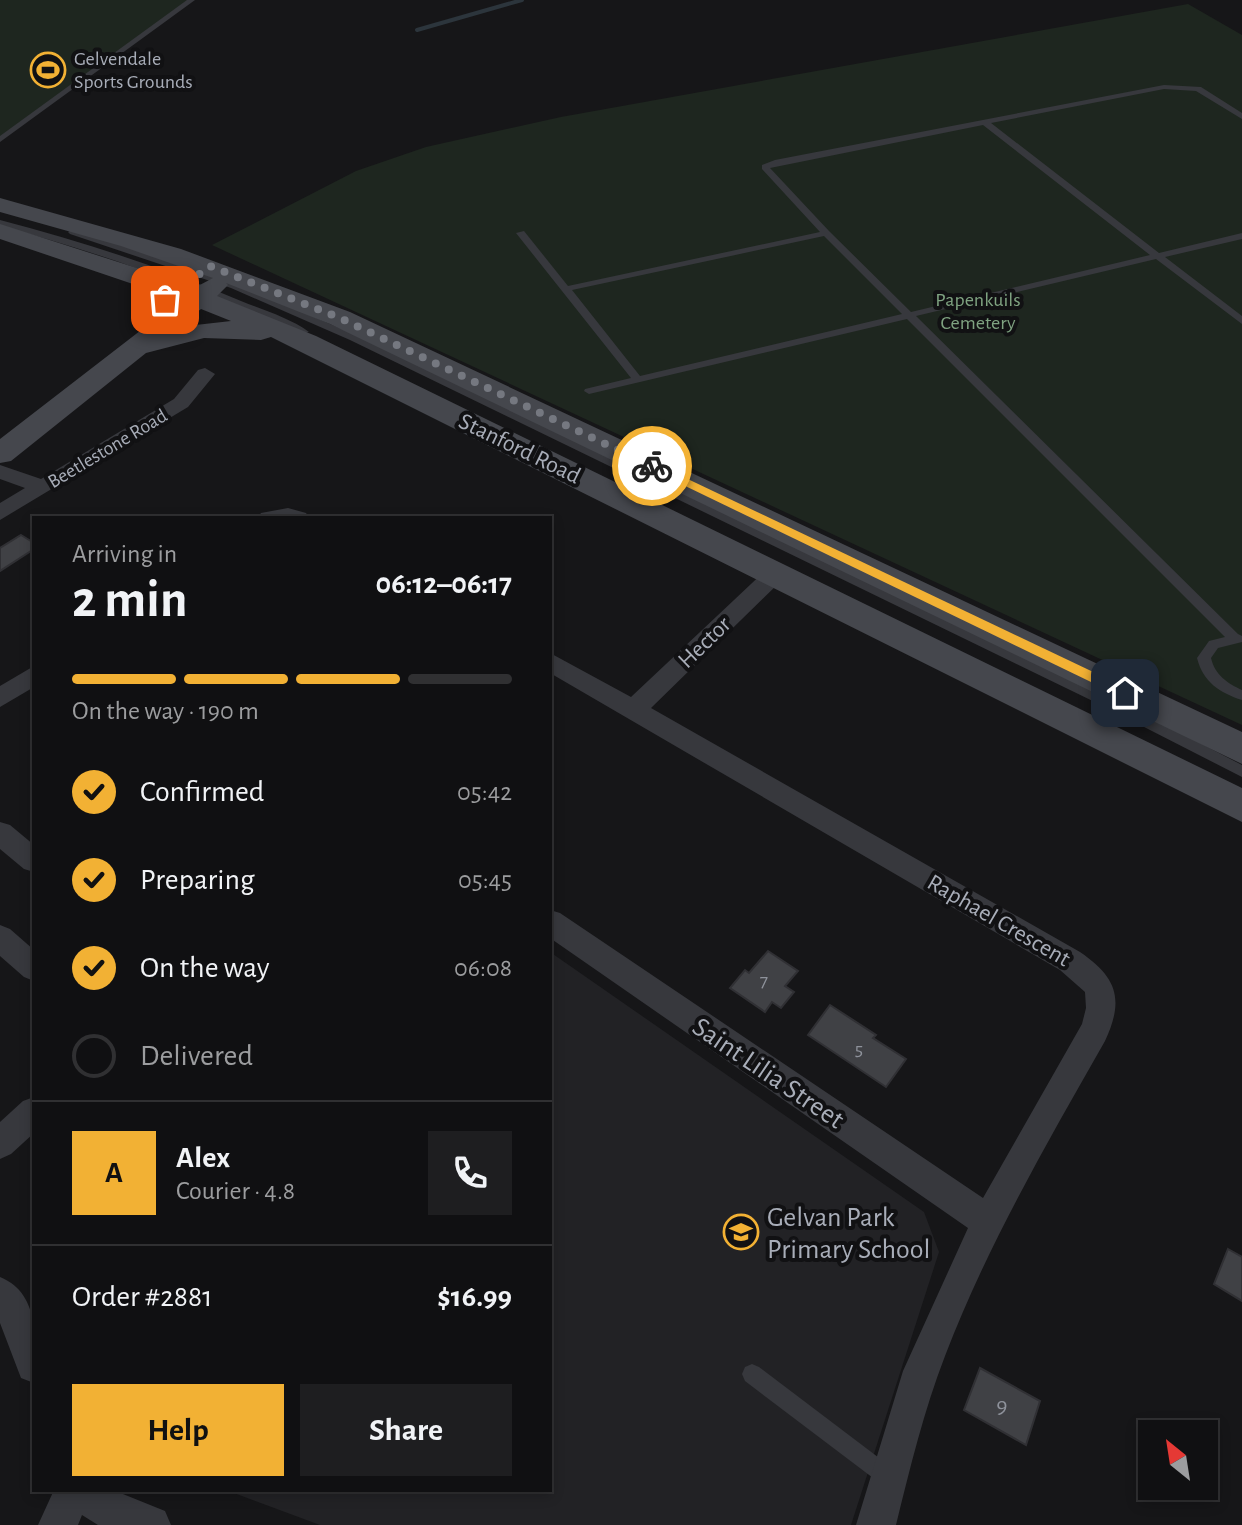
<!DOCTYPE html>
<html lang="en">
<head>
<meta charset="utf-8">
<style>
  body { margin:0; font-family:"Alegreya Sans",sans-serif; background:#1e1e20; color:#f1f3f6; height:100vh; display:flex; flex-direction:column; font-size:30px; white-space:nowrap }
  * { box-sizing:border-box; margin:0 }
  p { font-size:26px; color:#9c9d9f }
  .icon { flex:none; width:44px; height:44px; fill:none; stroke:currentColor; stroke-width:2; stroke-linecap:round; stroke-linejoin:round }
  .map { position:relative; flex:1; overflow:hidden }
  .panel { position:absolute; left:32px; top:516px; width:520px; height:976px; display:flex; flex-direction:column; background:#101012; border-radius:0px; box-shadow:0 4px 12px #0003,0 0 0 2px #303032 }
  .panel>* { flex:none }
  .needle { width:52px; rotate:330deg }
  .controls { position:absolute; left:1138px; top:1420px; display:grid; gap:16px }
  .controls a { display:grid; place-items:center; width:80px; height:80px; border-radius:0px; background:#101012; box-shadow:0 4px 12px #0003,0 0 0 2px #303032; font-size:40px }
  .pin { position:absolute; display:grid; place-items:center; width:68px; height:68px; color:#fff; margin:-34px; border-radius:16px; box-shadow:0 4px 12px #0006 }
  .courier { position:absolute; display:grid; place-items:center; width:80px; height:80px; margin:-40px; border:6px solid #f2b134; border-radius:50%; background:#fff; color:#222; box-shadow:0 2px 10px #0007 }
  .headline em { font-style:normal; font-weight:700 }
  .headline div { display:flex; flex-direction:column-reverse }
  .headline { display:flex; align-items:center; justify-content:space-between; height:136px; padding:0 40px }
  h1 { font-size:52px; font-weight:700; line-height:60px }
  .bar { display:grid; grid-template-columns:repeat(4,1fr); gap:12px 8px; align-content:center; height:96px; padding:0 40px }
  .bar i { height:10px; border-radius:6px; background:#303032 }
  .bar .current { background:#f2b134 }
  .bar p { grid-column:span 4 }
  .line { display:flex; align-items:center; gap:20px; padding:0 40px; border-top:2px solid #303032 }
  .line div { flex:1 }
  .round { display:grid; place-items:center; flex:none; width:84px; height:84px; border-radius:0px; background:#1e1e20 }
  ol { padding:0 40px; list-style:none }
  li { display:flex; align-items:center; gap:24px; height:88px }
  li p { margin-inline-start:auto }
  li .icon { padding:8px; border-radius:50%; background:#f2b134; color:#111; stroke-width:4 }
  li:last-child { color:#9c9d9f }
  li i { width:44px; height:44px; border:4px solid #303032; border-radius:50% }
  .action { display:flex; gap:16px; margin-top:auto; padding:16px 40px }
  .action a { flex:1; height:92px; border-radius:0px; background:#f2b134; color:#111; font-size:32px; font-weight:700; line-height:92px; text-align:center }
  .action a+a { background:#1e1e20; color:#f1f3f6 }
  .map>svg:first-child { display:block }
  .built { fill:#222225 }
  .green { fill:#1e261f }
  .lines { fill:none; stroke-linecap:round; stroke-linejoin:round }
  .stream { stroke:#2c353c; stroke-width:4 }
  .building { fill:#404145; stroke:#303034; stroke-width:2 }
  .lane { fill:#37383d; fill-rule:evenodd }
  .street { fill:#37383d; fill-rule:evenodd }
  .secondary { fill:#45474d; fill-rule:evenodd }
  .route { fill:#f2b134 }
  .done { stroke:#757880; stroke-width:8; stroke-dasharray:0 14.4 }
  .labels { text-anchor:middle; stroke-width:8; stroke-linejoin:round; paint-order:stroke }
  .far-poi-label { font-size:20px; fill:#a8adb8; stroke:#111113; text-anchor:start }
  .far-park-label { font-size:20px; fill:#7fa381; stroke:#111113 }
  .far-street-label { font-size:20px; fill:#a8adb8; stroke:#111113 }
  .number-label { font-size:20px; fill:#8e929b }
  .street-label { font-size:24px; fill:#a8adb8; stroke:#111113 }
  .near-number-label { font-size:24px; fill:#8e929b }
  .near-street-label { font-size:28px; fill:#a8adb8; stroke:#111113 }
  .near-poi-label { font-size:28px; fill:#a8adb8; stroke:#111113; text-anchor:start }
</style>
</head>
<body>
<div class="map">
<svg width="1242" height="1525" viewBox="0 0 1242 1525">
  <rect width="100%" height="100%" fill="#161618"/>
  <!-- built -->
  <path class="built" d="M550,952L924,1212L939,1252L851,1525H320L226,1490H550Z"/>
  <!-- green -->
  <g class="green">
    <path d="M0,0H192L0,140Z"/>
    <path d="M1188,4L1242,35V725L212,245L356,171L426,147L561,117Z"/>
  </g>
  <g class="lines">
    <!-- stream -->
    <path class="stream" d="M417,30L522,0"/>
  </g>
  <!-- building -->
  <g class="building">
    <path d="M21,535L34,543V549L0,571V548Z"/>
    <path d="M768,951L798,971L785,986L794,992L781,1008L772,1002L765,1012L730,988L745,970L749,973Z"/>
    <path d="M830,1005L876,1035L873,1038L906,1059L886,1087L808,1035Z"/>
    <path d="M1228,1249L1242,1257V1301L1214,1284Z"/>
    <path d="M980,1368L1040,1401L1026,1445L964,1410Z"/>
  </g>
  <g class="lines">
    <!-- lane -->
    <g class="lane">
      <path d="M187,0H195L0,142V136Z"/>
      <path d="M1164,85L1201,87L1242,113V119L1196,91L1164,89L991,123L1159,253L1242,233V239L1165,257L1242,316V324L1156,259L916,316L1238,634L1242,636V642L1218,648L1211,658C1215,675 1227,683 1242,690V700C1220,693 1203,682 1197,658L1209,641L1225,637L907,319L589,394L584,391L585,389L631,378L516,233L524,231L568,286L820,232L762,169V165L775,160ZM983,125L1150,255L911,312L829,231L770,168ZM824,236L902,314L640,376L572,290Z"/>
      <path d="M0,220C82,241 163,268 241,301C263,310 290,318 309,332L300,334C203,291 104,253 0,226Z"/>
      <path d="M73,229L237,284L358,336L1113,698L1242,765V777L1103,706L350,340L231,288L70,234L68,232Z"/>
      <path d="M752,1364L759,1367L895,1470L898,1477L895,1484L888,1487L881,1484L745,1381L742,1374L745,1367Z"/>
    </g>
    <!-- street -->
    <g class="street">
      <path d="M205,368L215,374L188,407L0,520V503L25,488L0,479V465L41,479L174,399L198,370Z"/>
      <path d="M288,508L306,513L309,518H258L261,513Z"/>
      <path d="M775,566L783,569L786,574L783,579L651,708L1080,952C1118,978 1124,1000 1105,1041C1047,1143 987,1246 945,1356C924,1410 910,1468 896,1525H856L903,1371L968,1228L550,938V910L560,913L983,1198L1082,1024L1086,1008L1085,992L1060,970L550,673V653L631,697L767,569Z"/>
      <path d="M34,666V687L0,707V686Z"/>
      <path d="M0,822L10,825L34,845V872L24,869L0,849Z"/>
      <path d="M0,925L10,929L34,950V981L24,977L0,956Z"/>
      <path d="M34,1097V1133L11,1154L0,1159V1122L23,1101Z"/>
      <path d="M0,1277C43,1295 34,1344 34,1383L21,1378L0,1323Z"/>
      <path d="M54,1490H113L165,1511L171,1525H98L82,1515L78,1525H38Z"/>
    </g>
    <!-- secondary -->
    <path class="secondary" d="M0,198L181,249L350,312L1242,732V764L330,324L226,283L228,285L217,296L316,336L1242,788V822L271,337L261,340L204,338L146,353L11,461L0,463V439L180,300L0,239V224L196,287L213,278L121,246L0,212ZM201,309L231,321L178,327Z"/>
  </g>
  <!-- route -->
  <path class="route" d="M652,462L1129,689L1131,693L1125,697L1120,696L648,468L646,466Z"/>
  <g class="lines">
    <!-- done -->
    <path class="done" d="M165,300L210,266L340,318L652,466"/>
  </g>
  <!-- icons -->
  <defs>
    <g id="stadium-ring" transform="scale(1.8)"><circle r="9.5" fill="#111113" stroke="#f2b134" stroke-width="1.5"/><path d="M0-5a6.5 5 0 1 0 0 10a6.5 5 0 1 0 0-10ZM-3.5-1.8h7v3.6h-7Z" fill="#f2b134"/></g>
    <g id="school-ring" transform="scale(1.8)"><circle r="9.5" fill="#111113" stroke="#f2b134" stroke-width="1.5"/><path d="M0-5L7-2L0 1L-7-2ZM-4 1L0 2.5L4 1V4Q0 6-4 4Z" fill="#f2b134"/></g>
  </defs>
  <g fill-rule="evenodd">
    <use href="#stadium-ring" x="48" y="70"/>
    <use href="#school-ring" x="741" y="1232"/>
  </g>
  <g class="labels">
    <!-- far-poi labels -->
    <g class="far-poi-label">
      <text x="74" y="65">Gelvendale<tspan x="74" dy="23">Sports Grounds</tspan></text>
    </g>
    <!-- far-park labels -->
    <g class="far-park-label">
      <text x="978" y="306">Papenkuils<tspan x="978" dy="23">Cemetery</tspan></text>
    </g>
    <!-- far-street labels -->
    <g class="far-street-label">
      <text transform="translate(107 448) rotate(-31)" y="7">Beetlestone Road</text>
    </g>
    <!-- number labels -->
    <g class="number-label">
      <text x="764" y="987">7</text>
      <text x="859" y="1055">5</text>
    </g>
    <!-- street labels -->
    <g class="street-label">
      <text transform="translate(520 448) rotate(26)" y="8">Stanford Road</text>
      <text transform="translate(704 642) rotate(-44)" y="8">Hector</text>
      <text transform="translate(999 920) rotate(30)" y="8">Raphael Crescent</text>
    </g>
    <!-- near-number labels -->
    <g class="near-number-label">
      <text x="1002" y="1413">9</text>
    </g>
    <!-- near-street labels -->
    <g class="near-street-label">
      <text transform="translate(769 1072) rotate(34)" y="10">Saint Lilia Street</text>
    </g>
    <!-- near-poi labels -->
    <g class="near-poi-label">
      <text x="767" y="1226">Gelvan Park<tspan x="767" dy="32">Primary School</tspan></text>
    </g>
  </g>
</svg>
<div class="controls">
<a><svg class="needle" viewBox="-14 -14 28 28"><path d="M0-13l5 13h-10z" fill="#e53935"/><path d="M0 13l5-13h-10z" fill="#9c9d9f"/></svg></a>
</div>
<div class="pin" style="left:165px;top:300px;background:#ea580c"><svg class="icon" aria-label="bag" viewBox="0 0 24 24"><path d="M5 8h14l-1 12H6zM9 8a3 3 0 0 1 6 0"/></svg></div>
<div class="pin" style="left:1125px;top:693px;background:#1f2937"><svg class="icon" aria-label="home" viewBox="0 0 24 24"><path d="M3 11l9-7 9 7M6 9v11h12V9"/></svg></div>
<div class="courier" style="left:652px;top:466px"><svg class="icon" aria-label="bike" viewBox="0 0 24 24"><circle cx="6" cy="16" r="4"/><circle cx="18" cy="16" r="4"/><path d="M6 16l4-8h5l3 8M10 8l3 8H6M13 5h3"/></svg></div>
<section class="panel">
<div class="headline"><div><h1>2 min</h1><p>Arriving in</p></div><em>06:12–06:17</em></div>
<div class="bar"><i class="current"></i><i class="current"></i><i class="current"></i><i></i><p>On the way · 190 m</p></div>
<ol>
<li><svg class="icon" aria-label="check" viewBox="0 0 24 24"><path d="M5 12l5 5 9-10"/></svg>Confirmed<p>05:42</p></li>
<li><svg class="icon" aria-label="check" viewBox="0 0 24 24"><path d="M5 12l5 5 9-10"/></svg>Preparing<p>05:45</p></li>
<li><svg class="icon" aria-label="check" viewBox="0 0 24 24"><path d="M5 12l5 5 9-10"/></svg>On the way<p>06:08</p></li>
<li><i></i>Delivered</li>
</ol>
<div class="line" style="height:144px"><b class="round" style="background:#f2b134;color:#111">A</b><div><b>Alex</b><p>Courier · 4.8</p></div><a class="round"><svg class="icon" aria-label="phone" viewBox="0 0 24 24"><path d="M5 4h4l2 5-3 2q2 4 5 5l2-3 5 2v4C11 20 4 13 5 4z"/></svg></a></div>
<div class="line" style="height:104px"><div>Order #2881</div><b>$16.99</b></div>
<div class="action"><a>Help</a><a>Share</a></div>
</section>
</div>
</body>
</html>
